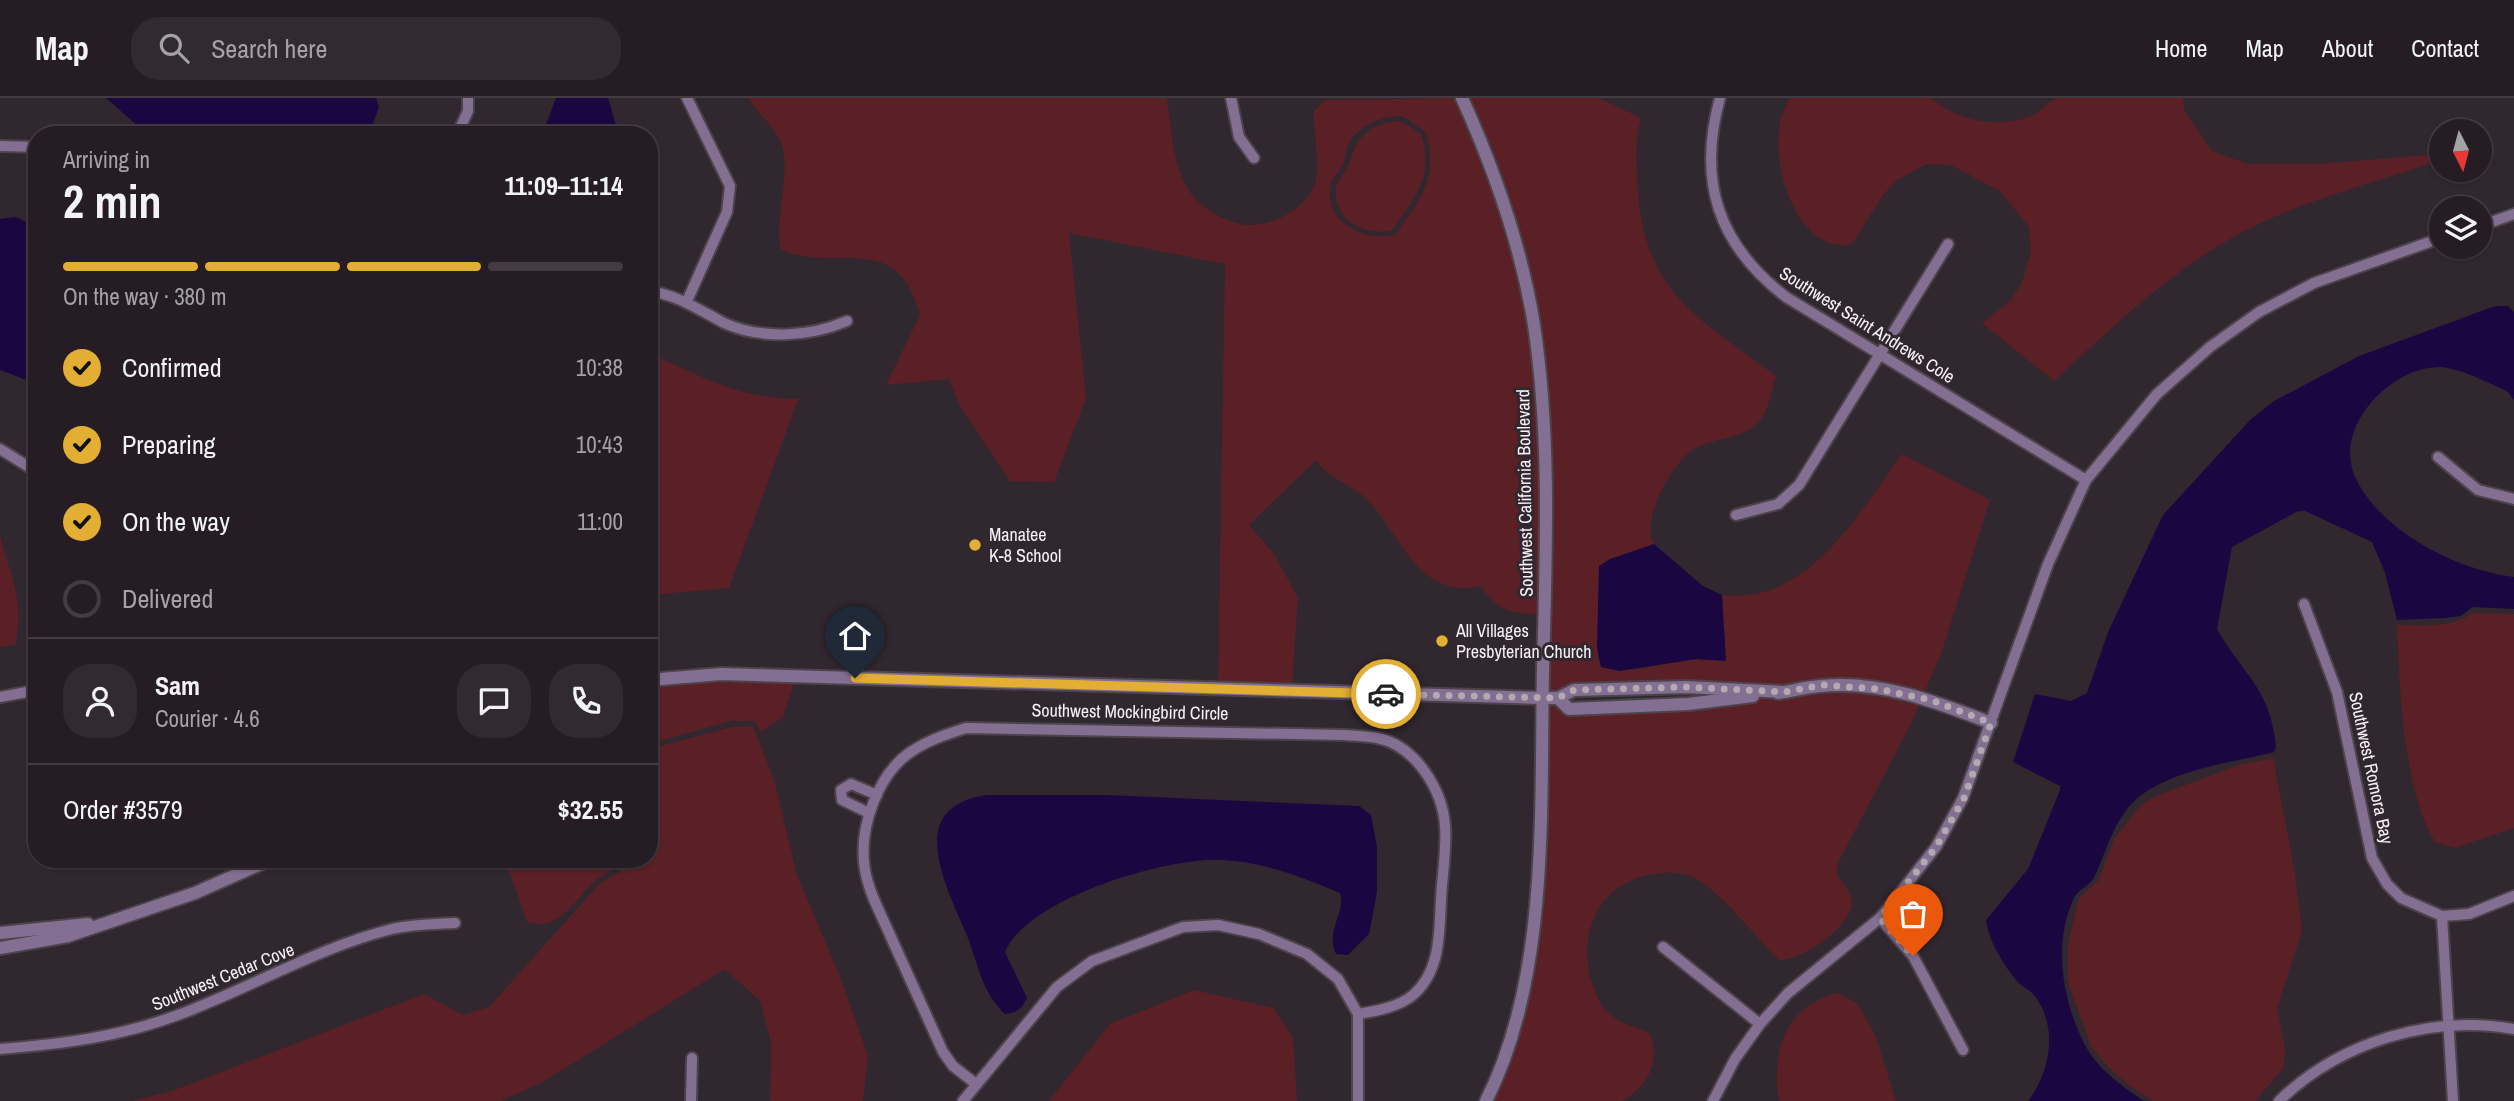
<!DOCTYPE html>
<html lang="en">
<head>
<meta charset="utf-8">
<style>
  body { margin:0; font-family:"Archivo Narrow",sans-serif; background:#312a30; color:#f1f3f6; height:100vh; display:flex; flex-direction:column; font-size:26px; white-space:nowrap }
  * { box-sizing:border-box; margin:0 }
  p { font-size:23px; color:#a3a2a6 }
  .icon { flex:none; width:38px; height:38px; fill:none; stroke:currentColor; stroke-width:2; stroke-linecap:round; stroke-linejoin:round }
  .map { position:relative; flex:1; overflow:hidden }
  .drawer { position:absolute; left:28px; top:28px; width:630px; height:742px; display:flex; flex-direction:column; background:#251d23; border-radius:28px; box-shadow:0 2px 5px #0004,0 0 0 2px #423b41 }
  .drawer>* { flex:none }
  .needle { width:46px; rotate:174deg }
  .controls { position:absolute; left:2429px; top:21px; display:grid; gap:14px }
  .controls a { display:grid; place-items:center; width:63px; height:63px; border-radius:50%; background:#251d23; box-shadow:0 2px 5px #0004,0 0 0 2px #423b41; font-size:35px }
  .pin { position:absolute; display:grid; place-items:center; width:60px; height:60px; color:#fff; margin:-72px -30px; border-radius:50% 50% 50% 0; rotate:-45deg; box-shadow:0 0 7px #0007 }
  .pin .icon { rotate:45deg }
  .courier { position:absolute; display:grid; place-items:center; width:70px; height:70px; margin:-35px; border:5px solid #e3ae34; border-radius:50%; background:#fff; color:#222; box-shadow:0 2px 9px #0007 }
  .overview em { font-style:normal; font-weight:700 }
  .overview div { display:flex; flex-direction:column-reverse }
  .overview { display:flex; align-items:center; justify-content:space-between; height:119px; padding:0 35px }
  h1 { font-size:46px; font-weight:700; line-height:52px }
  .bar { display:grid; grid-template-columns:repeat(4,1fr); gap:10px 7px; align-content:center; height:84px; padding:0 35px }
  .bar i { height:9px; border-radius:5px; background:#423b41 }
  .bar .current { background:#e3ae34 }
  .bar p { grid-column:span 4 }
  .line { display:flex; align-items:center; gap:18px; padding:0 35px; border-top:2px solid #423b41 }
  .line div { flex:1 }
  .round { display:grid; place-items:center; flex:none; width:74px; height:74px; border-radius:28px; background:#312a30 }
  ol { padding:0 35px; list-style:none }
  li { display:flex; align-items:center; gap:21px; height:77px }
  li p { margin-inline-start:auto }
  li .icon { padding:7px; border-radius:50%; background:#e3ae34; color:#111; stroke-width:4 }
  li:last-child { color:#a3a2a6 }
  li i { width:38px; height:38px; border:4px solid #423b41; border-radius:50% }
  header { display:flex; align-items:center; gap:42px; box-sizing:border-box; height:98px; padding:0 35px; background:#251d23; border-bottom:2px solid #423b41 }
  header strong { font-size:33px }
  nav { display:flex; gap:38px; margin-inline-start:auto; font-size:24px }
  .search { width:490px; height:63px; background:#312a30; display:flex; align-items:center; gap:18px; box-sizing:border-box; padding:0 24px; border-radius:28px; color:#a3a2a6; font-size:26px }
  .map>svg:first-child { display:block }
  .green { fill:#5a2025; fill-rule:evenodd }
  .water { fill:#1a0741 }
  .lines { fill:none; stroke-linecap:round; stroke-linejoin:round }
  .minor-casing { stroke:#4d434b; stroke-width:14 }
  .tertiary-casing { stroke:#4d434b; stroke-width:16 }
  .minor { stroke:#836f91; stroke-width:10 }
  .tertiary { stroke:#836f91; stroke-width:12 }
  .done { stroke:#b2aab0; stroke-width:7; stroke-dasharray:0 12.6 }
  .route { stroke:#e3ae34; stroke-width:9 }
  .poi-dot { fill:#e3ae34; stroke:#31272f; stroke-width:2.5 }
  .labels { text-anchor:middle; stroke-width:6; stroke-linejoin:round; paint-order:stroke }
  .street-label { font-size:18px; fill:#f7f0f5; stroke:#31272f }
  .poi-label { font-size:18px; fill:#f7f0f5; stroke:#31272f; text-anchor:start }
</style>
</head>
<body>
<header>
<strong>Map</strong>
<div class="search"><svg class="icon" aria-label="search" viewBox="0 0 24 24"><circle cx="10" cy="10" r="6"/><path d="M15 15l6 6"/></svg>Search here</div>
<nav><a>Home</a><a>Map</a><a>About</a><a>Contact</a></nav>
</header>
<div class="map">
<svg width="2514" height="1003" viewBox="0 0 2514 1003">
  <rect width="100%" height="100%" fill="#31272f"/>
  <!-- green -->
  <g class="green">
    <path d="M748,0H1167C1172,34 1172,74 1196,102C1208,114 1231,126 1248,127C1275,129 1314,106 1317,77C1319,57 1313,34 1314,13L1325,2L1457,0C1479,49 1502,102 1514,155C1543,274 1540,394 1540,516C1507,515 1501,513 1480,488C1416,502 1401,433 1363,398C1349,386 1324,377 1316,362L1249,427L1275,457L1298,500L1292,588L1218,585L1225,166L1069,135L1086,300L1054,384L1010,383L960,308L949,281L886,287L920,217C897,131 839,175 781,152C773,118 795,67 778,39C771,26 757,14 748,0ZM1402,18L1425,33C1440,79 1420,102 1395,137C1365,144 1322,124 1331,86C1333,79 1339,74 1342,68C1346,62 1345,54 1348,47C1358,27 1381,18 1402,18Z"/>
    <path d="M1468,0H1599L1641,20C1634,44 1637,69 1638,94C1646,198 1701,221 1776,278C1772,290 1769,310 1762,320C1744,343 1716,338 1694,351C1672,364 1640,422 1654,446L1599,468L1598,563L1632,572L1696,561L1726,563L1722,497C1807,508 1859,415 1902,356L1990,402L1941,556L1910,628L1839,763L1836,775C1840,782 1848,791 1851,798C1859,826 1802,863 1779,862C1757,841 1716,787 1690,778C1677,773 1661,774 1648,777C1595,788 1575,843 1594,890C1597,898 1600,907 1606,913C1619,925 1633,929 1649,934C1662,964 1648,988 1622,1003H1491L1514,948L1537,864L1547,606L1693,603V593L1548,595L1551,452L1523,150L1503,83Z"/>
    <path d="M1789,0H1932C1957,23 2001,32 2033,17C2042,13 2049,1 2059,0C2100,0 2142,0 2183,0L2184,12L2212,53L2248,66H2319L2441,56V62C2369,87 2289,105 2223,145C2160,183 2108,233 2054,283L1982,225L2010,203L2022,184L2031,153L2029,129L2000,93L1951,67L1926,66L1896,83L1883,97L1852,146C1796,157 1769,63 1781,20C1783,14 1787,7 1789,0Z"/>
    <path d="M1401,23L1421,36C1435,79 1414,100 1392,133C1365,137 1334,124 1336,91C1336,82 1345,76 1348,68C1358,38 1366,26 1401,23Z"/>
    <path d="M649,255C707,280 736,301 802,301L797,304L729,490L649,497Z"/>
    <path d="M0,437C11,481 24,498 16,546L0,549Z"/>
    <path d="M2472,515L2514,516V730L2454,750L2435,744C2402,688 2400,591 2397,527C2421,527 2453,531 2472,515Z"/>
    <path d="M706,583L794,584L783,619L761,634L754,623H731L649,646V588Z"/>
    <path d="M753,628L774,682L797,777L841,881L868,958L863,1003H770L771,944L760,903L725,871L541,985L500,1003H132L172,993L424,896L463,917L489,909L600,785L628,769L629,761H649V651L732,629Z"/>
    <path d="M2273,660L2295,775L2302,833L2277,910L2285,952L2283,971L2255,1003H2153L2129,987L2107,968L2091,948L2068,884V847L2079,800L2098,783L2114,741L2140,708L2156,698L2239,667Z"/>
    <path d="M505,761H624V766C614,771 603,776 595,783C575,801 559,835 527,824Z"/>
    <path d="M1194,892L1273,910L1293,940L1297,1003H1049L1110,926Z"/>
    <path d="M1837,895L1857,905L1875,936L1896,1003H1779C1771,954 1785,908 1837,895Z"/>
  </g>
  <!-- water -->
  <g class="water">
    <path d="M106,0H376L379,9L369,37H148Z"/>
    <path d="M556,0H608L619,37H542Z"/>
    <path d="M14,119C31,123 33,132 37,148V286L0,272V121Z"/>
    <path d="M2495,208H2508L2514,214V302L2508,294C2492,286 2455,268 2438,269C2391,270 2335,327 2354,376C2376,431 2458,473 2514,479V511L2472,509L2461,518L2445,520L2397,522L2385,475L2372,444L2305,413H2298L2232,449L2217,531C2243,577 2271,591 2276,649L2274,654C2231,665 2186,669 2147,693C2116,713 2109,747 2095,778C2090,788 2078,791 2074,800C2052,846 2063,906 2086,949C2099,972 2123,989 2144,1003H2028C2050,975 2059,928 2034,897C2030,892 2022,889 2018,884C2004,868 1988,842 1986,822L2028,771L2060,692V688L2013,664L2035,596L2071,603L2087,595L2108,534L2163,417L2251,321L2274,303L2359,258Z"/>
    <path d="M1654,446L1703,488L1722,497L1726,563L1696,561L1619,573L1601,569L1597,550L1599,468L1610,461Z"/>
    <path d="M987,697H1106L1359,708L1371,717L1377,749V794L1369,836L1348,857L1336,856C1325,831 1346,816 1340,795C1303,779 1263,764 1223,762C1167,759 1028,800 1005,854L1027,900C1022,911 1016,915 1005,916C983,896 978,867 968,840C948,791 901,709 987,697Z"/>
  </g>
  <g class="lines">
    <!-- minor casing -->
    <g class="minor-casing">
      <g id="minor">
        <path d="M687,0L730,88L727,114L687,203"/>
        <path d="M1231,0L1239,39L1254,60"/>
        <path d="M1720,0C1697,83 1718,147 1786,199L2086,382"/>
        <path d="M457,37L468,13V0"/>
        <path d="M0,48L37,49"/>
        <path d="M2480,128L2514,116"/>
        <path d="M649,193C678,197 699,212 724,225C762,242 810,239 847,223"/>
        <path d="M0,351L37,374"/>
        <path d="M2438,359L2478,392L2514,401"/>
        <path d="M1736,417L1778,406L1799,387L1948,146"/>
        <path d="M2304,506L2337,594L2372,760L2387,786L2401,800L2442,818L2469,816L2514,798"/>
        <path d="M0,599L37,592"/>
        <path d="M869,715L842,702L841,692L851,686L877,697"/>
        <path d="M2442,818L2453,1003"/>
        <path d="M1880,820L1913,858L1963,952"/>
        <path d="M1663,849L1760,926"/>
        <path d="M0,951C62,946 119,939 178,917C248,891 319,849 392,831C412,826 434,826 455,825"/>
        <path d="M976,986L953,968L943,954C925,915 908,876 890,837C881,816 869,795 865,772C858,732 877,676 912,653C929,642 947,636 966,630L1345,637C1355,638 1366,638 1377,640C1415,647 1442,691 1445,727C1447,751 1442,778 1441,802C1439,835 1441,873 1413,897C1399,909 1376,913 1358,916"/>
        <path d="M691,1003L692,960"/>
        <path d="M963,1003L1057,889L1092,863L1183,829L1218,827L1259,836L1307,856L1338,881L1358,916V1003"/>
        <path d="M1713,1003L1735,961L1760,926L1788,895L1880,820L1936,749L1963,700L2048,466L2086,382L2157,296L2210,249L2259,214L2314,185L2441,140"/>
        <path d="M2279,1003C2340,944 2431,916 2514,931"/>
      </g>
    </g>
    <!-- tertiary casing -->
    <g class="tertiary-casing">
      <g id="tertiary">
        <path d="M1462,0C1495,73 1521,147 1534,227C1551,340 1546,456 1543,571C1540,709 1550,877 1486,1003"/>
        <path d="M649,582L721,576L1543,600H1558L1574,592L1686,589L1785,594"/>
        <path d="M1778,595C1792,593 1806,589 1821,588C1880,582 1937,604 1991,625"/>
        <path d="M1558,600L1569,611L1688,606L1753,598"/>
        <path d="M0,835L88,826"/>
        <path d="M0,850L68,838L195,795L272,761"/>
      </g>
    </g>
    <!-- minor -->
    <use href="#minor" class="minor"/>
    <!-- tertiary -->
    <use href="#tertiary" class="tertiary"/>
  </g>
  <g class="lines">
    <!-- done -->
    <path class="done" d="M1386,596L1558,600L1574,592L1686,589L1784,594L1823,587L1878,591L1931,602L1991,625L1964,700L1936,749L1880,820L1913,858"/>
    <!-- route -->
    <path class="route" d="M855,580L1386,596"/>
  </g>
  <!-- markers -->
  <g class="poi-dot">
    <circle cx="975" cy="447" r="7"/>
    <circle cx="1442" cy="543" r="7"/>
  </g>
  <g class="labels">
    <!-- street labels -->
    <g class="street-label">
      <text transform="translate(1867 227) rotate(32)" y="6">Southwest Saint Andrews Cole</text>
      <text transform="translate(1525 395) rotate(-91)" y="6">Southwest California Boulevard</text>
      <text transform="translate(1130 614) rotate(1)" y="6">Southwest Mockingbird Circle</text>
      <text transform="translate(2371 670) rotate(78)" y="6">Southwest Romora Bay</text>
      <text transform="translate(223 879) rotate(-22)" y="6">Southwest Cedar Cove</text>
    </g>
    <!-- poi labels -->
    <g class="poi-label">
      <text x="989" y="443">Manatee<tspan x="989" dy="21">K-8 School</tspan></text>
      <text x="1456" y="539">All Villages<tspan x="1456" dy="21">Presbyterian Church</tspan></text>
    </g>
  </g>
</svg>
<div class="controls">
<a><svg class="needle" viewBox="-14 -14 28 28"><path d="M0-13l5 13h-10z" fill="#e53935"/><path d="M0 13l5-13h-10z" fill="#a3a2a6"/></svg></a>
<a><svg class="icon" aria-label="layers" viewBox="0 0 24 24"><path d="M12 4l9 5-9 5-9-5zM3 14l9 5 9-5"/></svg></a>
</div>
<div class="pin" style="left:1913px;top:858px;background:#ea580c"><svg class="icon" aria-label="bag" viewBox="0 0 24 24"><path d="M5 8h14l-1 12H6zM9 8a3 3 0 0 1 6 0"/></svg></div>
<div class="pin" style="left:855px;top:580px;background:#1f2937"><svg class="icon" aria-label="home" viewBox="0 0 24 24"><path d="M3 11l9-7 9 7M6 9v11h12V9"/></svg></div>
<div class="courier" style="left:1386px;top:596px"><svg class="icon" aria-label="car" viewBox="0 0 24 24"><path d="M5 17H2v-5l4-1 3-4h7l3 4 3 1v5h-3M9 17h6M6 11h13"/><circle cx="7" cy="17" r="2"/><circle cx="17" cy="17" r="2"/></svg></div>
<section class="drawer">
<div class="overview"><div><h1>2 min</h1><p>Arriving in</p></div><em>11:09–11:14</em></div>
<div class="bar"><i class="current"></i><i class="current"></i><i class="current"></i><i></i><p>On the way · 380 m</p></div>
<ol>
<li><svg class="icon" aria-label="check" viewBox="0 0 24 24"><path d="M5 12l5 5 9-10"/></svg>Confirmed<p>10:38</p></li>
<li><svg class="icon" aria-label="check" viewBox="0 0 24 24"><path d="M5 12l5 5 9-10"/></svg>Preparing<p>10:43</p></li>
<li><svg class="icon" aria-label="check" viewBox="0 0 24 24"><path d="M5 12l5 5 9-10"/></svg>On the way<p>11:00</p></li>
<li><i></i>Delivered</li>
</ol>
<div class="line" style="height:126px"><a class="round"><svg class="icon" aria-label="person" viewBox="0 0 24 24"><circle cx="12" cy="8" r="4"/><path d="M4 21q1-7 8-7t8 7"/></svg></a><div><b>Sam</b><p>Courier · 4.6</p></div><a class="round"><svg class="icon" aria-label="chat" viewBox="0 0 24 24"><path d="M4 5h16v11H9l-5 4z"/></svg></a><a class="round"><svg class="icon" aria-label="phone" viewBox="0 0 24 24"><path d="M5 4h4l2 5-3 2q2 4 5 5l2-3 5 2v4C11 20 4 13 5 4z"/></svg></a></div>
<div class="line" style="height:91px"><div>Order #3579</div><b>$32.55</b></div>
</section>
</div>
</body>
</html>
